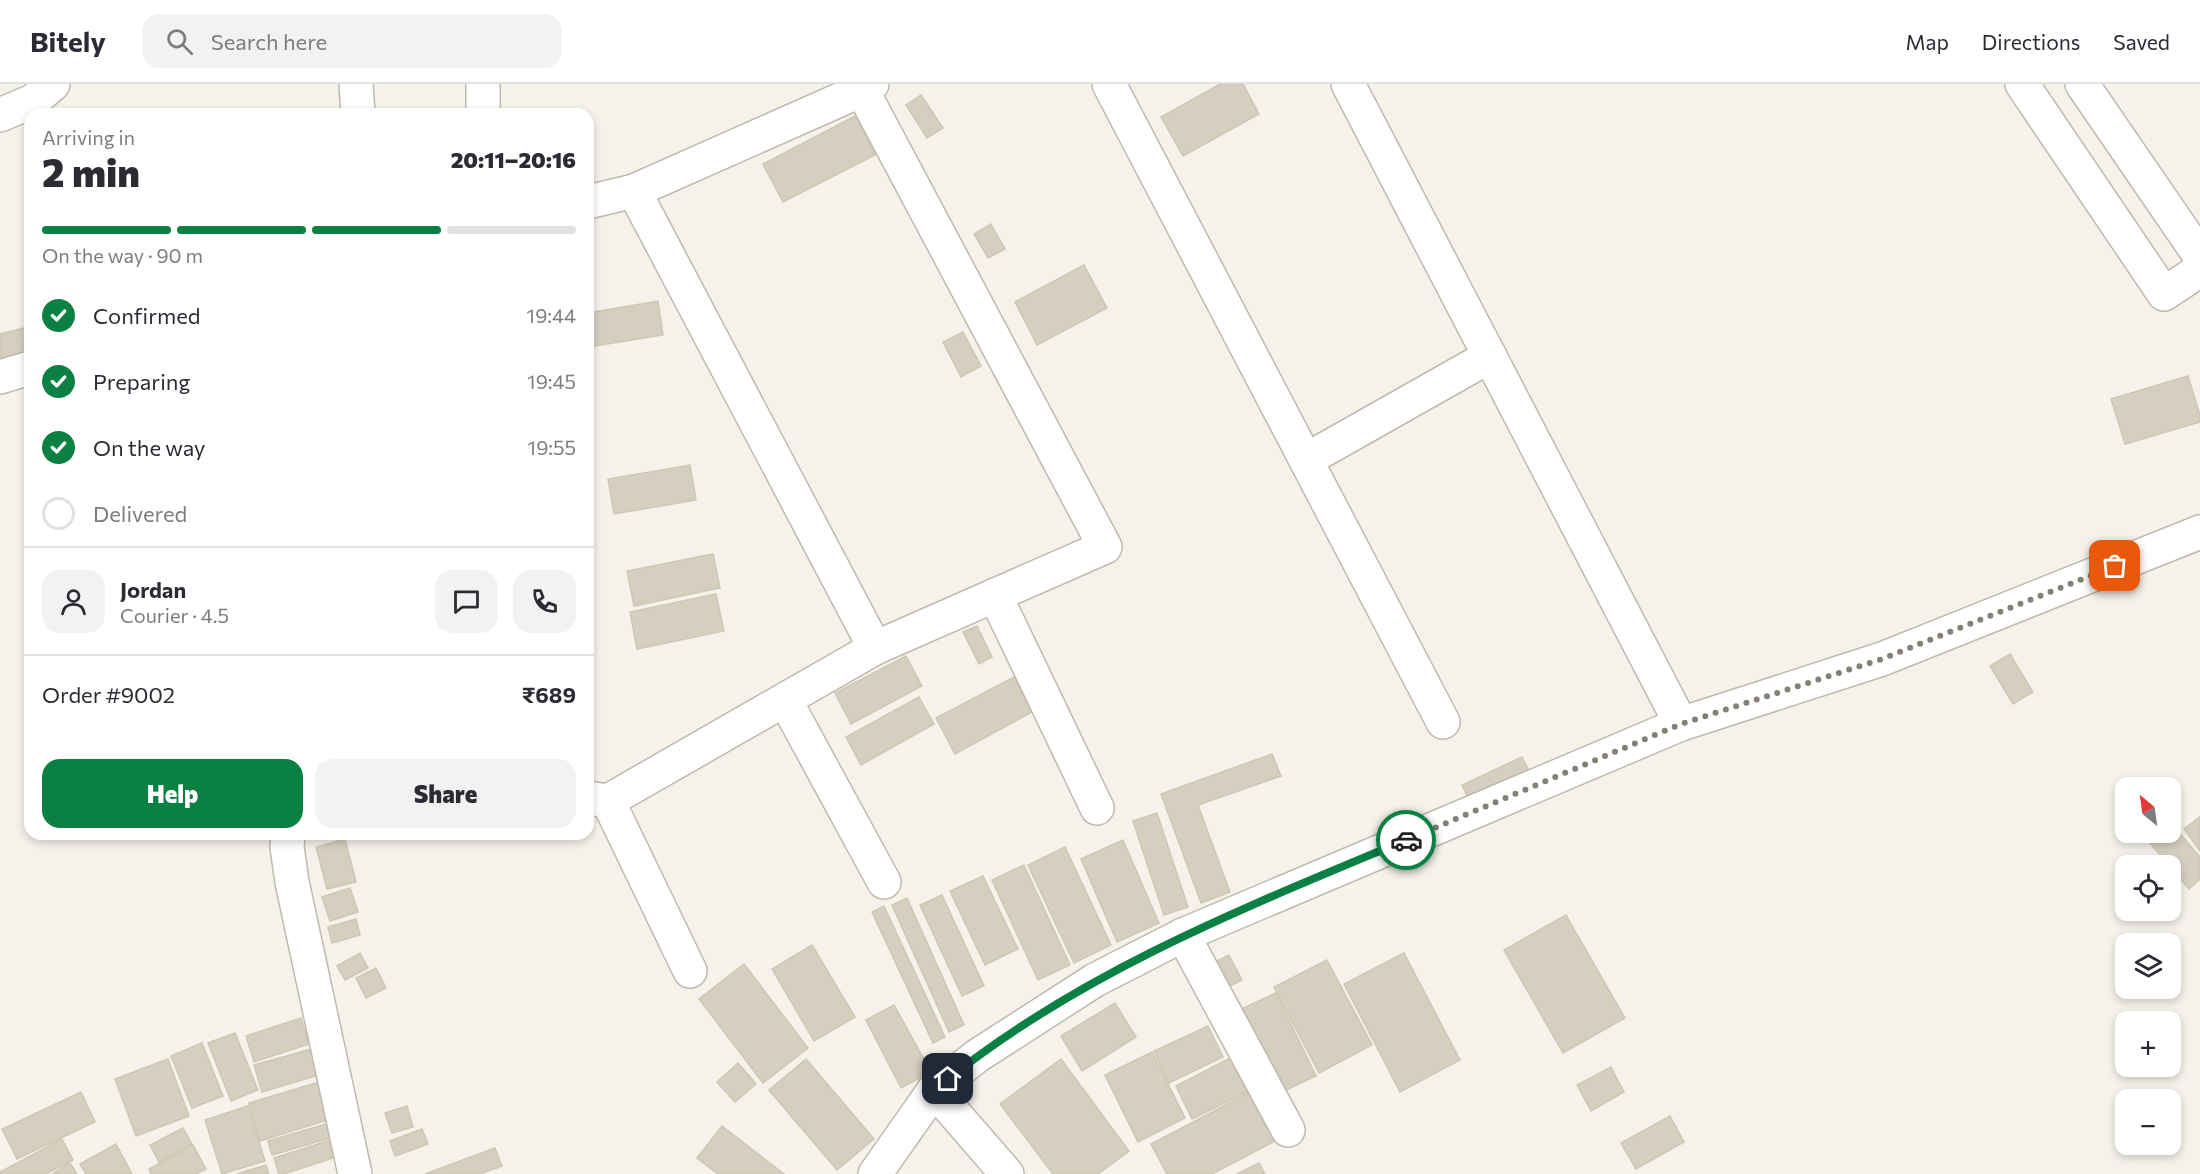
<!DOCTYPE html>
<html lang="en">
<head>
<meta charset="utf-8">
<style>
  body { margin:0; font-family:Commissioner,sans-serif; background:#f2f2f3; color:#2b2b33; height:100vh; display:flex; flex-direction:column; font-size:22px; white-space:nowrap }
  * { box-sizing:border-box; margin:0 }
  p { font-size:20px; color:#7c7c81 }
  .icon { flex:none; width:33px; height:33px; fill:none; stroke:currentColor; stroke-width:2; stroke-linecap:round; stroke-linejoin:round }
  .map { position:relative; flex:1; overflow:hidden }
  .details { position:absolute; left:24px; top:24px; width:570px; height:732px; display:flex; flex-direction:column; background:#fff; border-radius:18px; box-shadow:0 3px 9px #0003 }
  .details>* { flex:none }
  .needle { width:39px; rotate:331deg }
  .controls { position:absolute; left:2115px; top:693px; display:grid; gap:12px }
  .controls a { display:grid; place-items:center; width:66px; height:66px; border-radius:12px; background:#fff; box-shadow:0 3px 9px #0003; font-size:30px }
  .pin { position:absolute; display:grid; place-items:center; width:51px; height:51px; color:#fff; margin:-26px; border-radius:12px; box-shadow:0 3px 9px #0006 }
  .courier { position:absolute; display:grid; place-items:center; width:60px; height:60px; margin:-30px; border:4px solid #0b8043; border-radius:50%; background:#fff; color:#222; box-shadow:0 2px 8px #0007 }
  .summary em { font-style:normal; font-weight:800 }
  .summary div { display:flex; flex-direction:column-reverse }
  .summary { display:flex; align-items:center; justify-content:space-between; height:102px; padding:0 18px }
  h1 { font-size:39px; font-weight:800; line-height:45px }
  .bar { display:grid; grid-template-columns:repeat(4,1fr); gap:9px 6px; align-content:center; height:72px; padding:0 18px }
  .bar i { height:8px; border-radius:4px; background:#e1e1e2 }
  .bar .selected { background:#0b8043 }
  .bar p { grid-column:span 4 }
  .line { display:flex; align-items:center; gap:15px; padding:0 18px; border-top:2px solid #e1e1e2 }
  .line div { flex:1 }
  .round { display:grid; place-items:center; flex:none; width:63px; height:63px; border-radius:18px; background:#f2f2f3 }
  ol { padding:0 18px; list-style:none }
  li { display:flex; align-items:center; gap:18px; height:66px }
  li p { margin-inline-start:auto }
  li .icon { padding:6px; border-radius:50%; background:#0b8043; color:#fff; stroke-width:4 }
  li:last-child { color:#7c7c81 }
  li i { width:33px; height:33px; border:3px solid #e1e1e2; border-radius:50% }
  .action { display:flex; gap:12px; margin-top:auto; padding:12px 18px }
  .action a { flex:1; height:69px; border-radius:18px; background:#0b8043; color:#fff; font-size:24px; font-weight:800; line-height:69px; text-align:center }
  .action a+a { background:#f2f2f3; color:#2b2b33 }
  header { display:flex; align-items:center; gap:36px; box-sizing:border-box; height:84px; padding:0 30px; background:#fff; border-bottom:2px solid #e1e1e2 }
  header strong { font-size:28px }
  nav { display:flex; gap:33px; margin-inline-start:auto; font-size:21px }
  .search { width:420px; height:54px; background:#f2f2f3; display:flex; align-items:center; gap:15px; box-sizing:border-box; padding:0 21px; border-radius:18px; color:#7c7c81; font-size:22px }
  .map>svg:first-child { display:block }
  .building { fill:#d5cfc0; stroke:#cfc7b4; stroke-width:1.5 }
  .lines { fill:none; stroke-linecap:round; stroke-linejoin:round }
  .minor-casing { stroke:#bfbaad; stroke-width:36 }
  .minor { stroke:#fff; stroke-width:33 }
  .done { stroke:#848076; stroke-width:6; stroke-dasharray:0 10.8 }
  .route { stroke:#0b8043; stroke-width:8 }
</style>
</head>
<body>
<header>
<strong>Bitely</strong>
<div class="search"><svg class="icon" aria-label="search" viewBox="0 0 24 24"><circle cx="10" cy="10" r="6"/><path d="M15 15l6 6"/></svg>Search here</div>
<nav><a>Map</a><a>Directions</a><a>Saved</a></nav>
</header>
<div class="map">
<svg width="2200" height="1090" viewBox="0 0 2200 1090">
  <rect width="100%" height="100%" fill="#f4f2ea"/>
  <!-- building -->
  <g class="building">
    <path d="M1220,0H1243L1259,30L1183,72L1161,33Z"/>
    <path d="M921,11L943,44L927,54L906,21Z"/>
    <path d="M855,32L875,71L783,118L763,80Z"/>
    <path d="M991,140L1005,165L988,174L974,150Z"/>
    <path d="M1084,181L1107,224L1037,261L1015,218Z"/>
    <path d="M658,217L663,251L588,263V229Z"/>
    <path d="M24,244L30,272L0,279V250Z"/>
    <path d="M963,248L981,282L961,293L943,258Z"/>
    <path d="M2188,292L2200,331V338L2125,360L2111,315Z"/>
    <path d="M690,381L696,416L614,430L608,395Z"/>
    <path d="M713,470L720,504L634,522L627,487Z"/>
    <path d="M716,510L724,547L637,565L630,528Z"/>
    <path d="M977,542L992,573L979,580L963,548Z"/>
    <path d="M2010,570L2033,608L2013,620L1990,582Z"/>
    <path d="M906,572L922,602L851,640L835,609Z"/>
    <path d="M1014,593L1032,628L955,670L936,634Z"/>
    <path d="M919,613L934,640L861,681L846,653Z"/>
    <path d="M1272,670L1281,692L1198,721L1230,808L1201,819L1161,710Z"/>
    <path d="M1522,673L1535,699L1474,727L1462,701Z"/>
    <path d="M1157,729L1188,823L1164,831L1133,737Z"/>
    <path d="M2200,733V767L2184,745Z"/>
    <path d="M2170,738L2200,773V795L2189,805L2143,751L2146,748H2170Z"/>
    <path d="M345,755L356,798L327,805L316,763Z"/>
    <path d="M1123,756L1159,839L1117,858L1081,775Z"/>
    <path d="M1065,763L1111,861L1074,879L1028,781Z"/>
    <path d="M1024,781L1070,881L1038,896L992,796Z"/>
    <path d="M983,792L1018,865L985,881L950,807Z"/>
    <path d="M350,804L358,828L330,837L322,813Z"/>
    <path d="M942,811L984,902L962,912L920,821Z"/>
    <path d="M907,814L964,941L949,948L892,821Z"/>
    <path d="M884,822L945,953L933,959L872,828Z"/>
    <path d="M1566,831L1625,934L1563,969L1504,866Z"/>
    <path d="M356,835L360,851L332,859L328,843Z"/>
    <path d="M812,861L855,933L814,957L772,885Z"/>
    <path d="M360,869L368,884L345,896L337,882Z"/>
    <path d="M1404,869L1460,976L1400,1008L1344,900Z"/>
    <path d="M1229,871L1242,896L1226,904L1213,879Z"/>
    <path d="M1327,876L1372,961L1319,989L1274,903Z"/>
    <path d="M744,880L808,964L763,999L699,915Z"/>
    <path d="M376,884L386,904L366,914L356,894Z"/>
    <path d="M1276,909L1316,992L1280,1009L1241,925Z"/>
    <path d="M1115,919L1136,953L1082,987L1061,952Z"/>
    <path d="M894,921L931,988L901,1004L866,936Z"/>
    <path d="M301,934L309,960L254,978L246,952Z"/>
    <path d="M1208,942L1223,973L1169,999L1154,967Z"/>
    <path d="M235,949L258,1006L231,1017L208,959Z"/>
    <path d="M202,959L223,1012L192,1024L171,972Z"/>
    <path d="M315,964L322,990L262,1008L254,981Z"/>
    <path d="M1152,968L1185,1034L1138,1058L1105,991Z"/>
    <path d="M1232,973L1249,1007L1192,1035L1176,1002Z"/>
    <path d="M168,975L189,1032L136,1052L115,995Z"/>
    <path d="M806,975L874,1055L837,1086L769,1006Z"/>
    <path d="M1061,975L1129,1067L1098,1090H1053L1000,1020Z"/>
    <path d="M738,979L756,1000L735,1018L717,998Z"/>
    <path d="M1611,983L1624,1008L1591,1027L1577,1001Z"/>
    <path d="M326,996L337,1033L260,1057L249,1019Z"/>
    <path d="M81,1008L95,1038L17,1075L2,1045Z"/>
    <path d="M1250,1008L1275,1057L1212,1090H1167L1151,1060Z"/>
    <path d="M248,1022L265,1077L222,1090L205,1036Z"/>
    <path d="M407,1022L413,1043L392,1049L385,1029Z"/>
    <path d="M1670,1032L1684,1058L1636,1085L1621,1059Z"/>
    <path d="M333,1038L337,1052L272,1071L268,1057Z"/>
    <path d="M722,1042L784,1090H718L697,1074Z"/>
    <path d="M183,1044L192,1060L159,1078L150,1061Z"/>
    <path d="M422,1045L428,1060L395,1072L390,1057Z"/>
    <path d="M337,1054L342,1071L284,1090H279L274,1074Z"/>
    <path d="M62,1055L73,1076L46,1090H0V1088Z"/>
    <path d="M116,1060L132,1090H86L80,1080Z"/>
    <path d="M193,1061L206,1085L196,1090H151L149,1085Z"/>
    <path d="M495,1064L502,1082L480,1090H425Z"/>
    <path d="M70,1079L77,1090H52Z"/>
    <path d="M1259,1079L1265,1090H1237Z"/>
    <path d="M266,1081L269,1090H237Z"/>
  </g>
  <g class="lines">
    <!-- minor casing -->
    <g class="minor-casing">
      <g id="minor">
        <path d="M356,0L358,30"/>
        <path d="M1109,0L1443,638"/>
        <path d="M1348,0L1681,640"/>
        <path d="M2022,0L2164,210L2200,186"/>
        <path d="M2082,0L2200,172"/>
        <path d="M483,30V0"/>
        <path d="M0,31L33,17L53,0"/>
        <path d="M634,107L862,6"/>
        <path d="M588,118L634,107L875,564"/>
        <path d="M0,293L30,284"/>
        <path d="M1306,376L1490,272"/>
        <path d="M995,511L1097,724"/>
        <path d="M785,616L884,798"/>
        <path d="M588,714L608,717L875,564L1105,463L862,6L872,0"/>
        <path d="M608,717L690,887"/>
        <path d="M288,750L287,763L292,798L355,1090"/>
        <path d="M1183,851L1288,1046"/>
        <path d="M934,1006L1007,1090"/>
        <path d="M875,1090L934,1006L977,972L1095,896L1183,851L1681,640L1882,575L2200,448"/>
      </g>
    </g>
    <!-- minor -->
    <use href="#minor" class="minor"/>
  </g>
  <g class="lines">
    <!-- done -->
    <path class="done" d="M1406,756L1681,640L1882,575L2115,482"/>
    <!-- route -->
    <path class="route" d="M948,995C1085,886 1246,823 1406,756"/>
  </g>
</svg>
<div class="controls">
<a><svg class="needle" viewBox="-14 -14 28 28"><path d="M0-13l5 13h-10z" fill="#e53935"/><path d="M0 13l5-13h-10z" fill="#7c7c81"/></svg></a>
<a><svg class="icon" aria-label="locate" viewBox="0 0 24 24"><circle cx="12" cy="12" r="6"/><path d="M12 2v4M12 18v4M2 12h4M18 12h4"/></svg></a>
<a><svg class="icon" aria-label="layers" viewBox="0 0 24 24"><path d="M12 4l9 5-9 5-9-5zM3 14l9 5 9-5"/></svg></a>
<a>+</a>
<a>−</a>
</div>
<div class="pin" style="left:2115px;top:482px;background:#ea580c"><svg class="icon" aria-label="bag" viewBox="0 0 24 24"><path d="M5 8h14l-1 12H6zM9 8a3 3 0 0 1 6 0"/></svg></div>
<div class="pin" style="left:948px;top:995px;background:#1f2937"><svg class="icon" aria-label="home" viewBox="0 0 24 24"><path d="M3 11l9-7 9 7M6 9v11h12V9"/></svg></div>
<div class="courier" style="left:1406px;top:756px"><svg class="icon" aria-label="car" viewBox="0 0 24 24"><path d="M5 17H2v-5l4-1 3-4h7l3 4 3 1v5h-3M9 17h6M6 11h13"/><circle cx="7" cy="17" r="2"/><circle cx="17" cy="17" r="2"/></svg></div>
<section class="details">
<div class="summary"><div><h1>2 min</h1><p>Arriving in</p></div><em>20:11–20:16</em></div>
<div class="bar"><i class="selected"></i><i class="selected"></i><i class="selected"></i><i></i><p>On the way · 90 m</p></div>
<ol>
<li><svg class="icon" aria-label="check" viewBox="0 0 24 24"><path d="M5 12l5 5 9-10"/></svg>Confirmed<p>19:44</p></li>
<li><svg class="icon" aria-label="check" viewBox="0 0 24 24"><path d="M5 12l5 5 9-10"/></svg>Preparing<p>19:45</p></li>
<li><svg class="icon" aria-label="check" viewBox="0 0 24 24"><path d="M5 12l5 5 9-10"/></svg>On the way<p>19:55</p></li>
<li><i></i>Delivered</li>
</ol>
<div class="line" style="height:108px"><a class="round"><svg class="icon" aria-label="person" viewBox="0 0 24 24"><circle cx="12" cy="8" r="4"/><path d="M4 21q1-7 8-7t8 7"/></svg></a><div><b>Jordan</b><p>Courier · 4.5</p></div><a class="round"><svg class="icon" aria-label="chat" viewBox="0 0 24 24"><path d="M4 5h16v11H9l-5 4z"/></svg></a><a class="round"><svg class="icon" aria-label="phone" viewBox="0 0 24 24"><path d="M5 4h4l2 5-3 2q2 4 5 5l2-3 5 2v4C11 20 4 13 5 4z"/></svg></a></div>
<div class="line" style="height:78px"><div>Order #9002</div><b>₹689</b></div>
<div class="action"><a>Help</a><a>Share</a></div>
</section>
</div>
</body>
</html>
